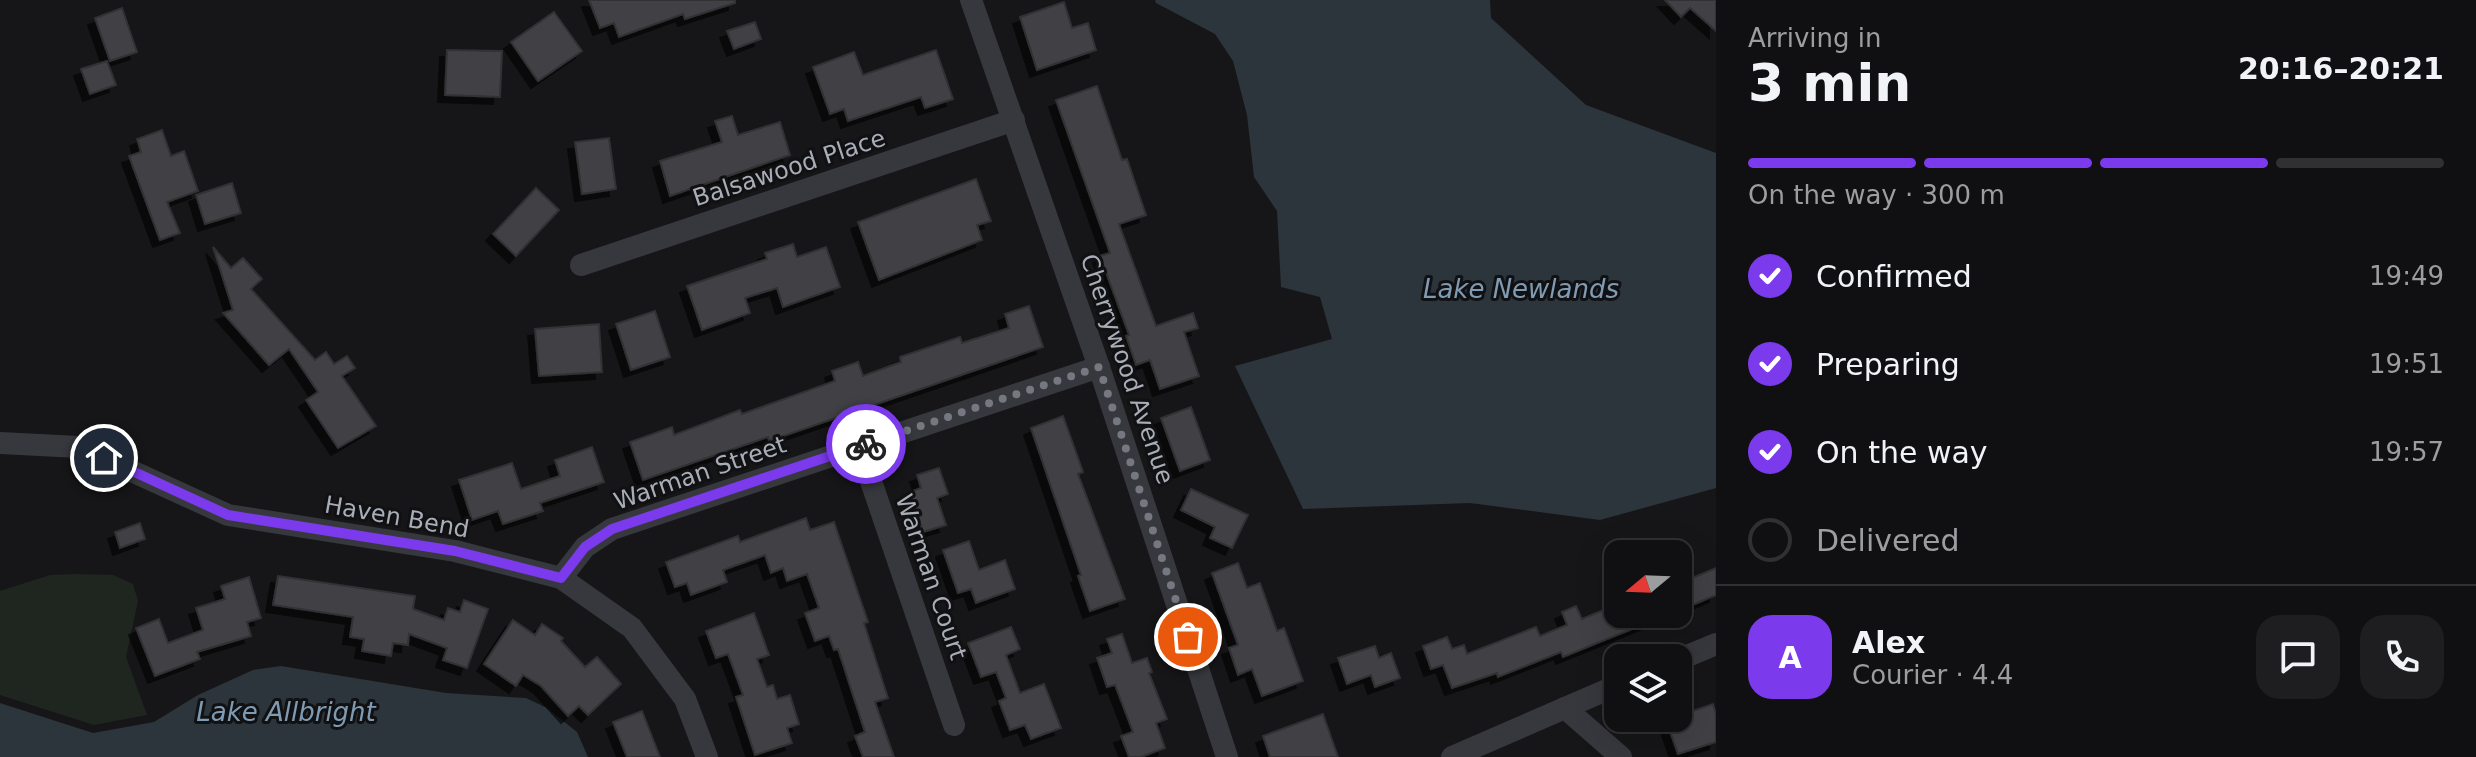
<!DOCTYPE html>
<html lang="en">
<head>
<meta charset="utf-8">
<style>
  body { margin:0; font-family:"DejaVu Sans",sans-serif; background:#1e1e20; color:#f1f3f6; height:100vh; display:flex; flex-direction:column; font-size:30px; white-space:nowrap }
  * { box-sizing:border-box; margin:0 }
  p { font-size:26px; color:#9c9d9f }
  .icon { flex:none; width:44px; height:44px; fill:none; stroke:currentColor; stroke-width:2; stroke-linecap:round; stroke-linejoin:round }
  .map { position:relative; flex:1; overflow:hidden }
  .panel { display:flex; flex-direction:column; background:#101012; width:760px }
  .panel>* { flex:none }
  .needle { width:52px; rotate:251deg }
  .tools { position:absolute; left:1604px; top:540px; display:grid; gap:16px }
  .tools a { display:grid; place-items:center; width:88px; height:88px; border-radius:16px; background:#101012; box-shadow:0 8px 32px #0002,0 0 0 2px #303032; font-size:40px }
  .pin { position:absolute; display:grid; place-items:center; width:68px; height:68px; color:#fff; margin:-34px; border:4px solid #fff; border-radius:50%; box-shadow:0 2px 8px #0007 }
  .courier { position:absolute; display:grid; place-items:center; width:80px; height:80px; margin:-40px; border:6px solid #7c3aed; border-radius:50%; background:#fff; color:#222; box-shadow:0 2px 10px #0007 }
  .head em { font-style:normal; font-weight:700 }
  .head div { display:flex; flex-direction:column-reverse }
  .head { display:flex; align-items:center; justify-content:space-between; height:136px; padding:0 32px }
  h1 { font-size:52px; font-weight:700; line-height:60px }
  .bar { display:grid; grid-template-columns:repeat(4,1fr); gap:12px 8px; align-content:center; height:96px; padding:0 32px }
  .bar i { height:10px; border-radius:6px; background:#303032 }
  .bar .active { background:#7c3aed }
  .bar p { grid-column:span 4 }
  .line { display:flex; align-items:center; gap:20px; padding:0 32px; border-top:2px solid #303032 }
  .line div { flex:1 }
  .round { display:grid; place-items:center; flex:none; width:84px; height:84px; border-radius:24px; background:#1e1e20 }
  ol { padding:0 32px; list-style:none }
  li { display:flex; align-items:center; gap:24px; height:88px }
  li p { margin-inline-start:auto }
  li .icon { padding:8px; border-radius:50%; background:#7c3aed; color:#fff; stroke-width:4 }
  li:last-child { color:#9c9d9f }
  li i { width:44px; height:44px; border:4px solid #303032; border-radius:50% }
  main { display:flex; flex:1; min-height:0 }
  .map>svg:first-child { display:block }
  .green { fill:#1e261f }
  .water { fill:#2c353c }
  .building { fill:#404145; stroke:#303034; stroke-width:2; filter:url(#shadow) }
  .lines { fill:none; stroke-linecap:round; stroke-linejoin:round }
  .minor { stroke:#37383d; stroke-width:22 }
  .done { stroke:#757880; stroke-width:8; stroke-dasharray:0 14.4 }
  .route { stroke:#7c3aed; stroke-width:10 }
  .labels { text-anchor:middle; stroke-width:6; stroke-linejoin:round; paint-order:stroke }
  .street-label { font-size:24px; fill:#a8adb8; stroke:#111113 }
  .water-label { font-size:26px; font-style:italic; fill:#7f9bb3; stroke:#111113 }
</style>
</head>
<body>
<main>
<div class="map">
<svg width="1716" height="757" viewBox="0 0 1716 757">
  <defs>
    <filter id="shadow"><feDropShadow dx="-7" dy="7" stdDeviation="0" flood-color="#0009"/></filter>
  </defs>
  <rect width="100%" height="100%" fill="#161618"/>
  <!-- green -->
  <path class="green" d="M77,574L113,575L133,584L138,601L126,657L147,715L94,725L0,695V591L50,575Z"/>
  <!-- water -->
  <g class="water">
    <path d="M1155,0H1490L1491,18L1586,105L1716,153V488L1600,520L1470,503L1303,509L1235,366L1332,339L1320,297L1281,287L1277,211L1254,177L1247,115L1233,61L1215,34L1156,3Z"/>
    <path d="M281,666L446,693L526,698L547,708L577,732L588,757H0V703L93,733L154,722L198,695L253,670Z"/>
  </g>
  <!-- building -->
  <g class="building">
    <path d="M589,0H735V3L685,19L683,14L619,37L614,23L600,28Z"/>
    <path d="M1665,0H1716V31L1690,8L1681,17Z"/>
    <path d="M1064,2L1072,28L1088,23L1096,50L1037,70L1020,17Z"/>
    <path d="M122,8L137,52L110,61L95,18Z"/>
    <path d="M554,12L582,51L538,81L511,42Z"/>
    <path d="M755,22L761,39L734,49L727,31Z"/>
    <path d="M447,50L502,51L500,97L445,95Z"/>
    <path d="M936,50L953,99L925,108L921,97L848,121L844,109L830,114L813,67L854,52L863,75Z"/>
    <path d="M107,61L116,85L90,94L81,69Z"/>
    <path d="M1097,86L1122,160L1127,159L1146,215L1119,224L1156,326L1193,313L1198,328L1184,332L1199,376L1160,389L1150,360L1136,365L1126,336L1129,335L1100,256L1110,253L1056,100Z"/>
    <path d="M732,116L738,135L780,122L790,155L670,196L660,161L722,142L715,121Z"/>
    <path d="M162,130L171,156L184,151L198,191L167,202L180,233L160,240L129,156L141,152L137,139Z"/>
    <path d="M609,138L616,189L582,194L575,142Z"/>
    <path d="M976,179L991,221L977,225L982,240L879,280L858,222Z"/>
    <path d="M232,183L241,213L205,224L196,195Z"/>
    <path d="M536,188L559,210L516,256L493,234Z"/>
    <path d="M793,244L797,257L826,247L840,287L783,307L777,288L745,298L750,313L702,330L687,286L767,259L765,253Z"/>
    <path d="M213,247L231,268L243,258L262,279L251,289L315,360L326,352L334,364L347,356L355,368L342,376L376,426L338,448L306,400L318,392L289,349L269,365L223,313L233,310Z"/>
    <path d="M1029,306L1043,347L769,441L768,437L643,480L630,442L672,427L674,435L740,410L742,414L835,381L832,371L858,362L863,376L901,362L900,357L960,337L962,343L1009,328L1005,314Z"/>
    <path d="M655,311L670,357L631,370L616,324Z"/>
    <path d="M599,324L602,372L539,376L535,329Z"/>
    <path d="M1191,407L1210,460L1180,471L1161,418Z"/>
    <path d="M1063,416L1083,472L1078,474L1125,599L1090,611L1078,576L1081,575L1031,428Z"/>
    <path d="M592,447L604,482L540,503L543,511L503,524L498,511L472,520L459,480L512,463L521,489L560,476L555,460Z"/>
    <path d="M939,468L948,494L937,498L946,525L923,532L910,492L921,488L917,475Z"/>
    <path d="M1191,489L1248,515L1232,548L1210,538L1215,527L1181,510Z"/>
    <path d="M806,518L810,530L834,522L868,622L864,623L888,698L875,702L894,757H863L855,736L865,732L838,649L834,650L829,636L815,641L805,613L819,608L807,574L787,581L783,568L771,573L765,555L723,570L727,582L691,595L687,583L675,587L666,562L738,536L740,542Z"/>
    <path d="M140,523L145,539L120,548L115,532Z"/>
    <path d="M969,541L979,570L1005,560L1015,589L976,603L971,589L958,593L943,550Z"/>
    <path d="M1238,563L1247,588L1260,583L1277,631L1284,628L1303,681L1262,696L1252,669L1238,675L1229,648L1238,645L1212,573Z"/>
    <path d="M1716,568V595L1678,611V584Z"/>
    <path d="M278,576L415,596L413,609L444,620L448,608L460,612L464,600L488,609L467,668L443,660L447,648L409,634L408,645L393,643L391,656L362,651L364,639L350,637L353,617L273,605Z"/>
    <path d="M249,577L261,618L247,622L251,636L197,652L200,659L155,676L136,628L159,619L168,643L203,630L196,608L225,599L221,586Z"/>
    <path d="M1618,604V614H1669L1563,657L1561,652L1498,677L1497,673L1452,688L1443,665L1431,669L1423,646L1447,637L1452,649L1464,645L1467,654L1536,627L1540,636L1567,625L1562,612L1576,606L1582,619Z"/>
    <path d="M754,613L769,655L757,659L767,687L773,685L777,699L790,695L799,724L787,728L792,743L755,755L736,697L743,695L728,654L716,658L706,631Z"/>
    <path d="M513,620L535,635L542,624L563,638L561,641L585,667L597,657L621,684L588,715L579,706L568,716L541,686L523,675L516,686L484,664Z"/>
    <path d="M1011,627L1020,649L1006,655L1020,693L1044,684L1061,728L1031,739L1025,725L1010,730L999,701L1006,698L996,672L981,677L968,643Z"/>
    <path d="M1122,634L1132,663L1147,658L1152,672L1149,673L1167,719L1156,723L1165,748L1141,757H1129L1121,736L1133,732L1115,685L1107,687L1097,658L1112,653L1107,639Z"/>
    <path d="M1375,646L1379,658L1391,653L1400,678L1375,687L1371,675L1347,684L1338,658Z"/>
    <path d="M1713,704L1716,714V742L1678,754L1666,720Z"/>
    <path d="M642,711L660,757H627L613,722Z"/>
    <path d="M1323,714L1338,757H1270L1263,736Z"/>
  </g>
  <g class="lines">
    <!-- minor -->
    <g class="minor">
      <path d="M971,0L1099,367L1227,757"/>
      <path d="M581,265L1014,120"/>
      <path d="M0,443L79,447L228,515L455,551L561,578L632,628L685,699L707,757"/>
      <path d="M859,446L954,725"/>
      <path d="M561,578L585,547L612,529L1099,367"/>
      <path d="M1678,660L1716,644"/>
      <path d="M1565,708L1621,757"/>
      <path d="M1452,757L1618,685"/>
    </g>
  </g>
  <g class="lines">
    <!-- done -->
    <path class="done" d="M866,444L1099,367L1188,637"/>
    <!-- route -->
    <path class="route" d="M104,458L228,515L455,551L561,578L585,547L612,529L866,444"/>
  </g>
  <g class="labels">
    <!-- street labels -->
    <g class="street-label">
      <text transform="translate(789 168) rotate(-18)" y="8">Balsawood Place</text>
      <text transform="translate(1127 369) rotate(71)" y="8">Cherrywood Avenue</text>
      <text transform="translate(700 473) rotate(-19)" y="8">Warman Street</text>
      <text transform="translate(397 517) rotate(10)" y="8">Haven Bend</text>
      <text transform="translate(931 577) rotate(71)" y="8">Warman Court</text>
    </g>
    <!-- water labels -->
    <g class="water-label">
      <text x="1521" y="298">Lake Newlands</text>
      <text x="286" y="721">Lake Allbright</text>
    </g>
  </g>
</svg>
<div class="tools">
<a><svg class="needle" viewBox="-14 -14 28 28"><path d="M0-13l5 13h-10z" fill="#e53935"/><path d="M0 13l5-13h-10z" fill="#9c9d9f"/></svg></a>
<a><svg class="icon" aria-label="layers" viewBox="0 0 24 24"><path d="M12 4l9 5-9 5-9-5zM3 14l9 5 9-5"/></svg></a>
</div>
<div class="pin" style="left:1188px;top:637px;background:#ea580c"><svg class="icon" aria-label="bag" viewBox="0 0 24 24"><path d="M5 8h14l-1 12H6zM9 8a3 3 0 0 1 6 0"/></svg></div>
<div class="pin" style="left:104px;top:458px;background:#1f2937"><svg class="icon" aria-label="home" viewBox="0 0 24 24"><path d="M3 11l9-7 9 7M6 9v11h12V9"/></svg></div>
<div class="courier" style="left:866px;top:444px"><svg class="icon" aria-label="bike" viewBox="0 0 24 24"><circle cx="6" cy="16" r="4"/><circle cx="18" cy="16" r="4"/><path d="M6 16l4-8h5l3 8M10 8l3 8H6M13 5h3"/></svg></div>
</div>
<section class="panel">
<div class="head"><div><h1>3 min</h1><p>Arriving in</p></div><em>20:16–20:21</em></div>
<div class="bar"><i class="active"></i><i class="active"></i><i class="active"></i><i></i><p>On the way · 300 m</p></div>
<ol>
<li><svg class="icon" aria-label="check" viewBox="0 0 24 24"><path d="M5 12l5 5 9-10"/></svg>Confirmed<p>19:49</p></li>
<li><svg class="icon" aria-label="check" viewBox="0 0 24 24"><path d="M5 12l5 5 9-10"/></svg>Preparing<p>19:51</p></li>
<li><svg class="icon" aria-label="check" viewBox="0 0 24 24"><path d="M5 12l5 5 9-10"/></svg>On the way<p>19:57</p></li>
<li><i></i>Delivered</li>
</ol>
<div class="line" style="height:144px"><b class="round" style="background:#7c3aed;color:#fff">A</b><div><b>Alex</b><p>Courier · 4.4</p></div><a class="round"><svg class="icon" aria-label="chat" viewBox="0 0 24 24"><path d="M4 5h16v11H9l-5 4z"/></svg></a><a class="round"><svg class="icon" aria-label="phone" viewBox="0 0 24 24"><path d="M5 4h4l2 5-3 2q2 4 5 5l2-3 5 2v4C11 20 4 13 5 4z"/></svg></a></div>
</section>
</main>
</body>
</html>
